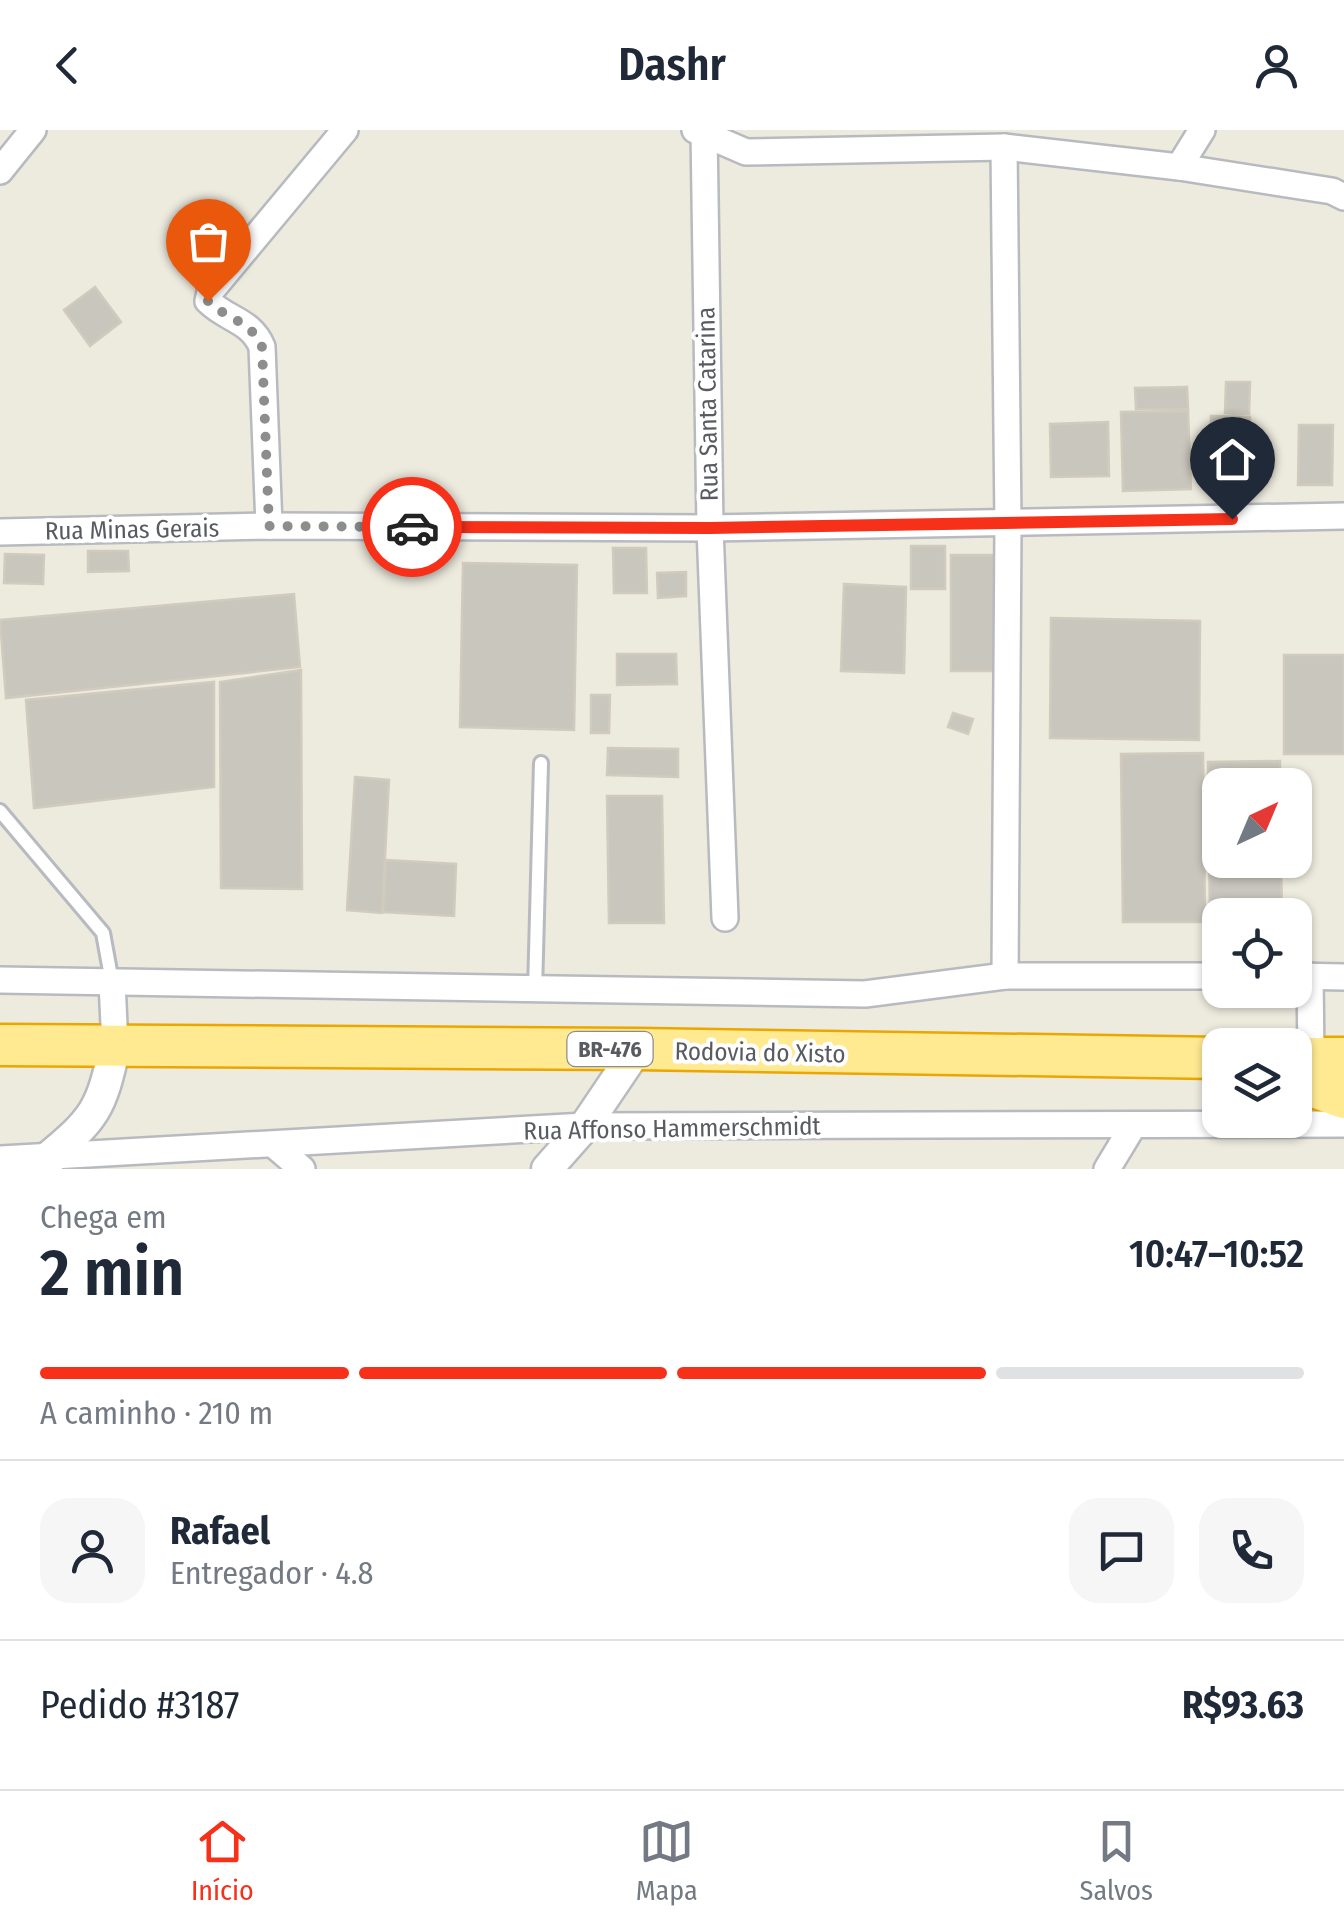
<!DOCTYPE html>
<html lang="pt">
<head>
<meta charset="utf-8">
<style>
  body { margin:0; font-family:"Fira Sans Condensed",sans-serif; background:#f6f6f7; color:#1f2937; height:100vh; display:flex; flex-direction:column; font-size:38px; white-space:nowrap }
  * { box-sizing:border-box; margin:0 }
  p { font-size:32px; color:#747a83 }
  .icon { flex:none; width:55px; height:55px; fill:none; stroke:currentColor; stroke-width:2; stroke-linecap:round; stroke-linejoin:round }
  .map { position:relative; height:1039px; overflow:hidden }
  .sheet { display:flex; flex-direction:column; background:#fff; flex:1 }
  .sheet>* { flex:none }
  .needle { width:65px; rotate:44deg }
  .controls { position:absolute; left:1202px; top:638px; display:grid; gap:20px }
  .controls a { display:grid; place-items:center; width:110px; height:110px; border-radius:20px; background:#fff; box-shadow:0 2px 8px #0004; font-size:50px }
  .pin { position:absolute; display:grid; place-items:center; width:85px; height:85px; color:#fff; margin:-102px -42px; border-radius:50% 50% 50% 0; rotate:-45deg; box-shadow:0 0 10px #0007 }
  .pin .icon { rotate:45deg }
  .courier { position:absolute; display:grid; place-items:center; width:100px; height:100px; margin:-50px; border:8px solid #f7301a; border-radius:50%; background:#fff; color:#222; box-shadow:0 2px 12px #0007 }
  .summary em { font-style:normal; font-weight:600 }
  .summary div { display:flex; flex-direction:column-reverse }
  .summary { display:flex; align-items:center; justify-content:space-between; height:170px; padding:0 40px }
  h1 { font-size:65px; font-weight:600; line-height:75px }
  .bar { display:grid; grid-template-columns:repeat(4,1fr); gap:15px 10px; align-content:center; height:120px; padding:0 40px }
  .bar i { height:12px; border-radius:8px; background:#e0e1e3 }
  .bar .active { background:#f7301a }
  .bar p { grid-column:span 4 }
  .line { display:flex; align-items:center; gap:25px; padding:0 40px; border-top:2px solid #e0e1e3 }
  .line div { flex:1 }
  .round { display:grid; place-items:center; flex:none; width:105px; height:105px; border-radius:30px; background:#f6f6f7 }
  header { display:flex; justify-content:space-between; align-items:center; height:130px; padding:0 40px; background:#fff; font-size:45px; font-weight:600 }
  .dock { display:flex; justify-content:space-around; align-items:center; height:140px; border-top:2px solid #e0e1e3; background:#fff; font-size:28px; color:#747a83 }
  .dock a { display:grid; justify-items:center; gap:5px }
  .dock .active { color:#f7301a }
  .map>svg:first-child { display:block }
  .building { fill:#c9c6be; stroke:#d1cbbd; stroke-width:2.5 }
  .lines { fill:none; stroke-linecap:round; stroke-linejoin:round }
  .service-casing { stroke:#b7babf; stroke-width:18 }
  .minor-casing { stroke:#b7babf; stroke-width:30 }
  .tertiary-casing { stroke:#b7babf; stroke-width:35 }
  .trunk-casing { stroke:#eba600; stroke-width:45 }
  .service { stroke:#fff; stroke-width:12 }
  .minor { stroke:#fff; stroke-width:25 }
  .tertiary { stroke:#fff; stroke-width:30 }
  .trunk { stroke:#ffea92; stroke-width:40 }
  .done { stroke:#8c8e8d; stroke-width:10; stroke-dasharray:0 18 }
  .route { stroke:#f7301a; stroke-width:12 }
  .labels { text-anchor:middle; stroke-width:8; stroke-linejoin:round; paint-order:stroke }
  .shield { fill:#fff; stroke:#8a8d90; stroke-width:2.5 }
  .shield-label { font-size:22px; font-weight:bold; fill:#585c61 }
  .street-label { font-size:25px; fill:#585c61; stroke:#fff }
</style>
</head>
<body>
<header><svg class="icon" aria-label="back" viewBox="0 0 24 24"><path d="M15 5l-7 7 7 7"/></svg>Dashr<svg class="icon" aria-label="person" viewBox="0 0 24 24"><circle cx="12" cy="8" r="4"/><path d="M4 21q1-7 8-7t8 7"/></svg></header>
<div class="map">
<svg width="1344" height="1039" viewBox="0 0 1344 1039">
  <rect width="100%" height="100%" fill="#edeade"/>
  <!-- building -->
  <g class="building">
    <path d="M95,157L121,192L90,216L64,180Z"/>
    <path d="M1226,252H1250L1249,284L1225,283Z"/>
    <path d="M1187,257L1188,279H1136L1135,258Z"/>
    <path d="M1188,281L1191,359L1123,361L1121,282Z"/>
    <path d="M1211,286L1250,287L1249,360H1210Z"/>
    <path d="M1108,292L1109,346L1051,347L1050,294Z"/>
    <path d="M1299,295H1333L1332,355H1298Z"/>
    <rect x="911" y="416" width="34" height="43"/>
    <path d="M613,418H646L647,463H614Z"/>
    <path d="M88,421H128L129,441L88,442Z"/>
    <path d="M5,424L44,425L43,454L4,453Z"/>
    <path d="M951,425H996L997,541H951Z"/>
    <path d="M463,433L577,435L574,600L460,597Z"/>
    <path d="M686,442V466L658,468L657,443Z"/>
    <path d="M844,454L906,457L904,543L841,541Z"/>
    <path d="M294,464L300,537L6,568L0,490Z"/>
    <path d="M1051,488L1200,491L1199,610L1050,608Z"/>
    <path d="M617,524H676L677,554L617,555Z"/>
    <rect x="1284" y="525" width="60" height="99"/>
    <path d="M301,540L302,759L221,758L220,552Z"/>
    <path d="M214,552V657L34,678L26,570Z"/>
    <path d="M591,565H610L609,603H591Z"/>
    <path d="M953,583L973,589L968,604L948,597Z"/>
    <path d="M608,618L678,619V647L607,645Z"/>
    <path d="M1203,623L1205,792H1123L1121,624Z"/>
    <path d="M1280,631V655H1220V730H1281L1282,785L1210,788L1208,632Z"/>
    <path d="M355,647L389,650L382,783L347,780Z"/>
    <path d="M607,666H662L664,793H609Z"/>
    <path d="M386,730L456,734L454,786L383,782Z"/>
  </g>
  <g class="lines">
    <!-- service casing -->
    <g class="service-casing">
      <g id="service">
        <path d="M0,681L103,803L112,852"/>
        <path d="M535,861L541,633"/>
      </g>
    </g>
    <!-- minor casing -->
    <g class="minor-casing">
      <g id="minor">
        <path d="M695,0L746,22L1004,17L1179,37L1332,61L1344,67"/>
        <path d="M704,0L710,398L725,788"/>
        <path d="M1004,17L1008,394L1005,846"/>
        <path d="M1179,37L1202,0"/>
        <path d="M0,41L33,0"/>
        <path d="M269,396L262,217C251,190 227,190 208,171L210,162L345,0"/>
        <path d="M0,402L269,396L710,398L1344,386"/>
        <path d="M1295,846L1344,847"/>
        <path d="M1310,846L1311,928"/>
        <path d="M0,850L865,864L1005,846H1220"/>
        <path d="M112,852L115,916"/>
        <path d="M274,1015L302,1039"/>
        <path d="M0,1029L585,996L1344,994"/>
        <path d="M1107,1039L1133,996"/>
      </g>
    </g>
    <!-- tertiary casing -->
    <g class="tertiary-casing">
      <g id="tertiary">
        <path d="M47,1039L46,1029C96,988 101,979 115,916"/>
        <path d="M547,1039L585,996L637,919"/>
      </g>
    </g>
    <!-- trunk casing -->
    <g class="trunk-casing">
      <g id="trunk">
        <path d="M0,915L637,919L1220,928"/>
        <path d="M1295,928H1344"/>
        <path d="M1295,950L1344,968"/>
      </g>
    </g>
    <!-- service -->
    <use href="#service" class="service"/>
    <!-- minor -->
    <use href="#minor" class="minor"/>
    <!-- tertiary -->
    <use href="#tertiary" class="tertiary"/>
    <!-- trunk -->
    <use href="#trunk" class="trunk"/>
  </g>
  <g class="lines">
    <!-- done -->
    <path class="done" d="M208,171C227,190 251,190 262,217L269,396L412,397"/>
    <!-- route -->
    <path class="route" d="M412,397L710,398L1232,389"/>
  </g>
  <g class="labels">
    <!-- shield labels -->
    <rect class="shield" x="567.5" y="902" width="85" height="34" rx="8"/>
    <g class="shield-label">
      <text x="610" y="927">BR-476</text>
    </g>
    <!-- street labels -->
    <g class="street-label">
      <text transform="translate(707 274) rotate(-91)" y="9">Rua Santa Catarina</text>
      <text transform="translate(132 399) rotate(-1)" y="9">Rua Minas Gerais</text>
      <text transform="translate(760 922) rotate(1)" y="9">Rodovia do Xisto</text>
      <text transform="translate(672 998) rotate(-1)" y="9">Rua Affonso Hammerschmidt</text>
    </g>
  </g>
</svg>
<div class="controls">
<a><svg class="needle" viewBox="-14 -14 28 28"><path d="M0-13l5 13h-10z" fill="#e53935"/><path d="M0 13l5-13h-10z" fill="#747a83"/></svg></a>
<a><svg class="icon" aria-label="locate" viewBox="0 0 24 24"><circle cx="12" cy="12" r="6"/><path d="M12 2v4M12 18v4M2 12h4M18 12h4"/></svg></a>
<a><svg class="icon" aria-label="layers" viewBox="0 0 24 24"><path d="M12 4l9 5-9 5-9-5zM3 14l9 5 9-5"/></svg></a>
</div>
<div class="pin" style="left:208px;top:171px;background:#ea580c"><svg class="icon" aria-label="bag" viewBox="0 0 24 24"><path d="M5 8h14l-1 12H6zM9 8a3 3 0 0 1 6 0"/></svg></div>
<div class="pin" style="left:1232px;top:389px;background:#1f2937"><svg class="icon" aria-label="home" viewBox="0 0 24 24"><path d="M3 11l9-7 9 7M6 9v11h12V9"/></svg></div>
<div class="courier" style="left:412px;top:397px"><svg class="icon" aria-label="car" viewBox="0 0 24 24"><path d="M5 17H2v-5l4-1 3-4h7l3 4 3 1v5h-3M9 17h6M6 11h13"/><circle cx="7" cy="17" r="2"/><circle cx="17" cy="17" r="2"/></svg></div>
</div>
<section class="sheet">
<div class="summary"><div><h1>2 min</h1><p>Chega em</p></div><em>10:47–10:52</em></div>
<div class="bar"><i class="active"></i><i class="active"></i><i class="active"></i><i></i><p>A caminho · 210 m</p></div>
<div class="line" style="height:180px"><a class="round"><svg class="icon" aria-label="person" viewBox="0 0 24 24"><circle cx="12" cy="8" r="4"/><path d="M4 21q1-7 8-7t8 7"/></svg></a><div><b>Rafael</b><p>Entregador · 4.8</p></div><a class="round"><svg class="icon" aria-label="chat" viewBox="0 0 24 24"><path d="M4 5h16v11H9l-5 4z"/></svg></a><a class="round"><svg class="icon" aria-label="phone" viewBox="0 0 24 24"><path d="M5 4h4l2 5-3 2q2 4 5 5l2-3 5 2v4C11 20 4 13 5 4z"/></svg></a></div>
<div class="line" style="height:130px"><div>Pedido #3187</div><b>R$93.63</b></div>
</section>
<nav class="dock">
<a class="active"><svg class="icon" aria-label="home" viewBox="0 0 24 24"><path d="M3 11l9-7 9 7M6 9v11h12V9"/></svg>Início</a>
<a><svg class="icon" aria-label="map" viewBox="0 0 24 24"><path d="M3 6l6-2 6 2 6-2v14l-6 2-6-2-6 2zM9 4v14M15 6v14"/></svg>Mapa</a>
<a><svg class="icon" aria-label="saved" viewBox="0 0 24 24"><path d="M7 4h10v16l-5-4-5 4z"/></svg>Salvos</a>
</nav>
</body>
</html>
